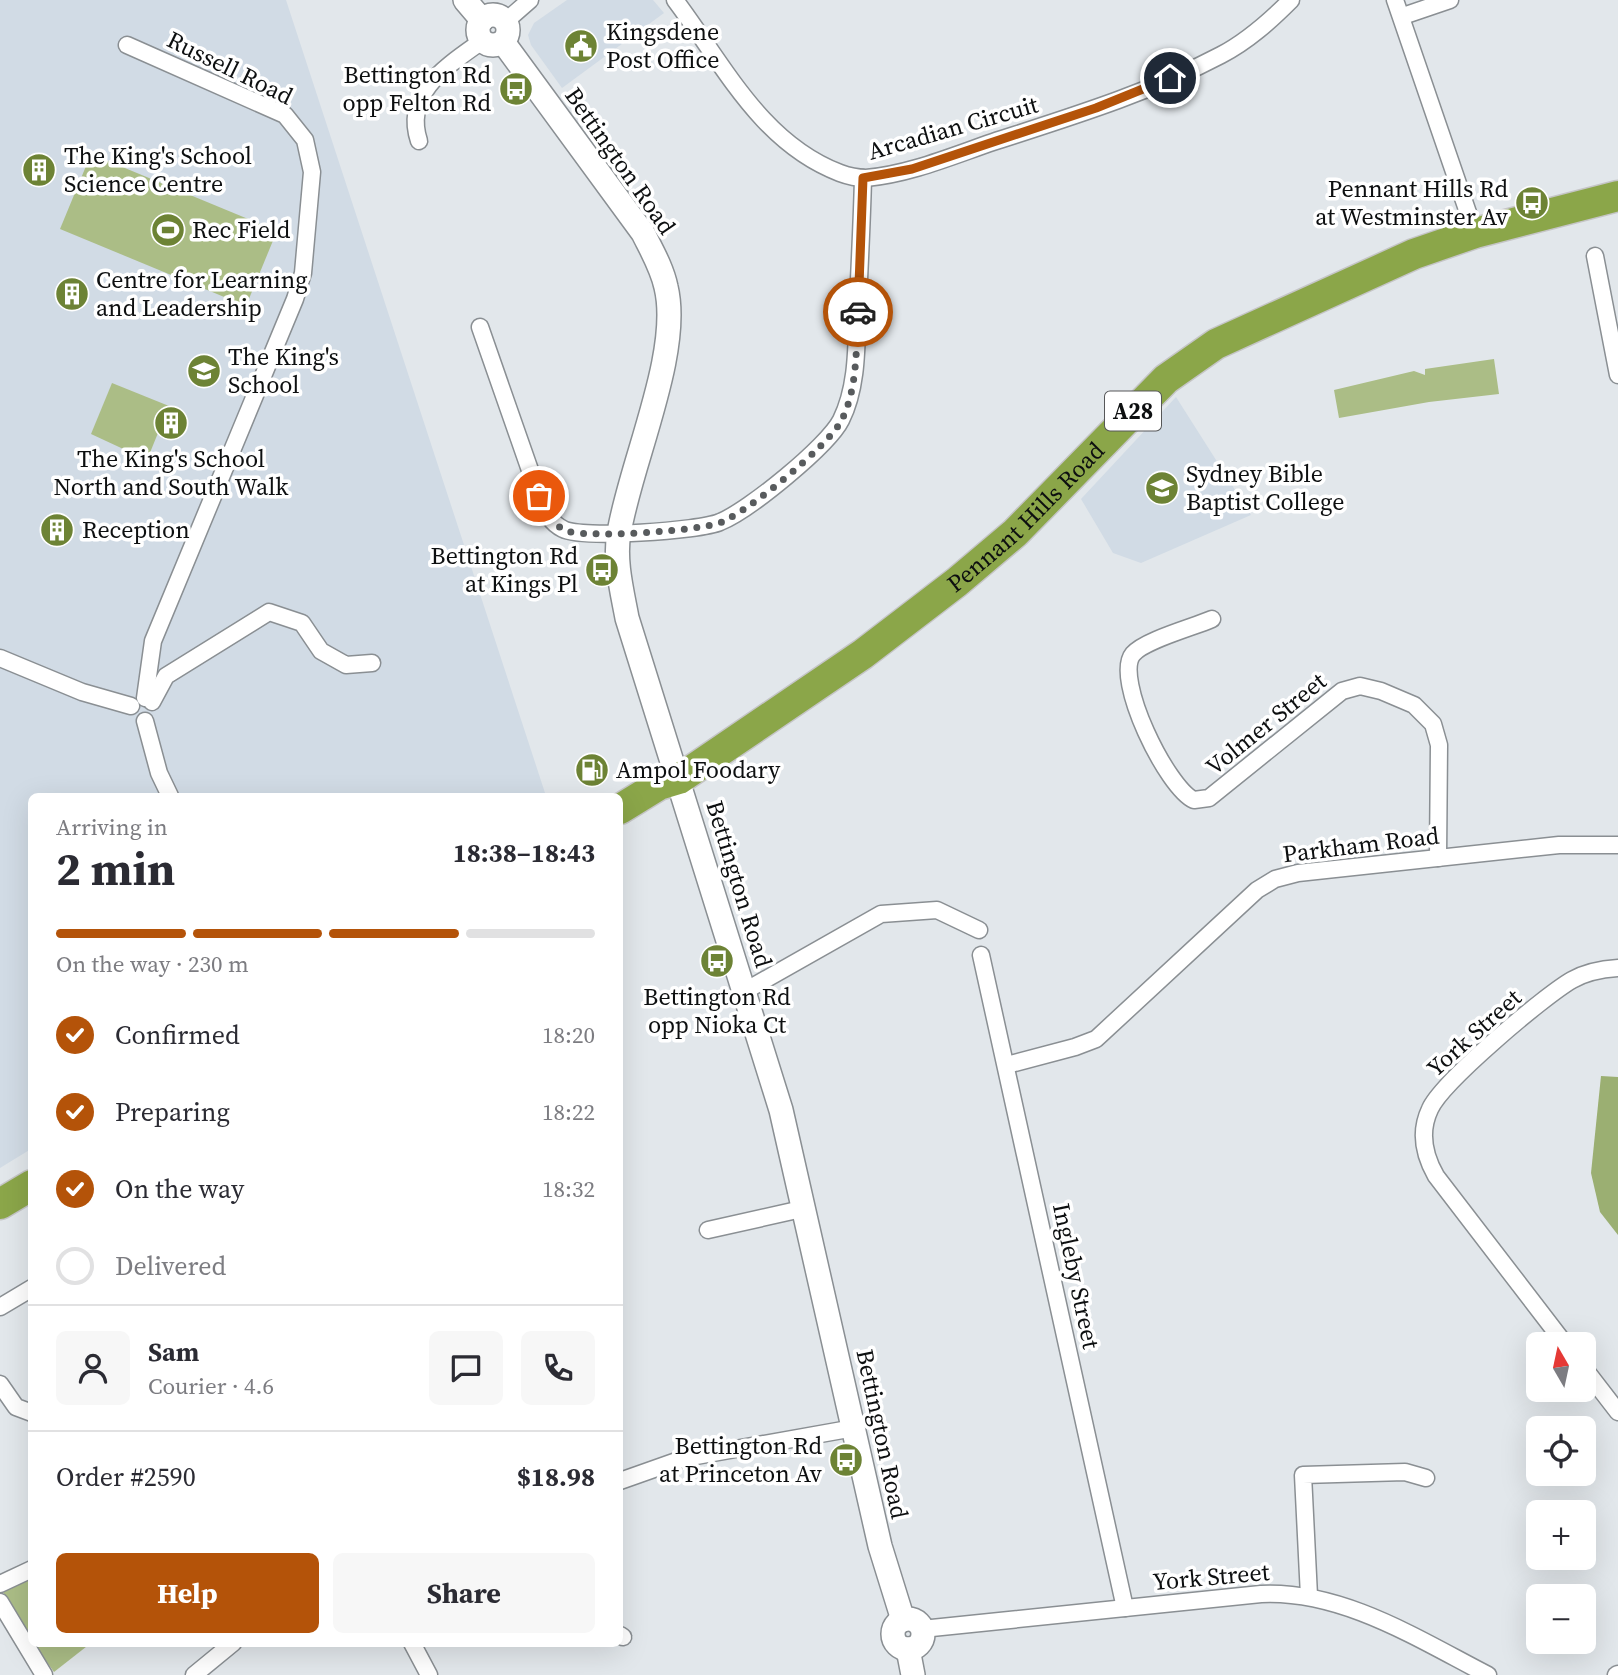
<!DOCTYPE html>
<html lang="en">
<head>
<meta charset="utf-8">
<style>
  body { margin:0; font-family:"Source Serif 4",serif; background:#f7f7f7; color:#2b2b33; height:100vh; display:flex; flex-direction:column; font-size:26px; white-space:nowrap }
  * { box-sizing:border-box; margin:0 }
  p { font-size:23px; color:#7c7c81 }
  .icon { flex:none; width:38px; height:38px; fill:none; stroke:currentColor; stroke-width:2; stroke-linecap:round; stroke-linejoin:round }
  .map { position:relative; flex:1; overflow:hidden }
  .drawer { position:absolute; left:28px; top:793px; width:595px; height:854px; display:flex; flex-direction:column; background:#fff; border-radius:10px; box-shadow:0 7px 28px #0002 }
  .drawer>* { flex:none }
  .needle { width:46px; rotate:351deg }
  .controls { position:absolute; left:1526px; top:1332px; display:grid; gap:14px }
  .controls a { display:grid; place-items:center; width:70px; height:70px; border-radius:10px; background:#fff; box-shadow:0 7px 28px #0002; font-size:35px }
  .pin { position:absolute; display:grid; place-items:center; width:60px; height:60px; color:#fff; margin:-30px; border:4px solid #fff; border-radius:50%; box-shadow:0 2px 7px #0007 }
  .courier { position:absolute; display:grid; place-items:center; width:70px; height:70px; margin:-35px; border:5px solid #b45309; border-radius:50%; background:#fff; color:#222; box-shadow:0 2px 9px #0007 }
  .head em { font-style:normal; font-weight:700 }
  .head div { display:flex; flex-direction:column-reverse }
  .head { display:flex; align-items:center; justify-content:space-between; height:119px; padding:0 28px }
  h1 { font-size:46px; font-weight:700; line-height:52px }
  .bar { display:grid; grid-template-columns:repeat(4,1fr); gap:10px 7px; align-content:center; height:84px; padding:0 28px }
  .bar i { height:9px; border-radius:5px; background:#e1e1e2 }
  .bar .active { background:#b45309 }
  .bar p { grid-column:span 4 }
  .line { display:flex; align-items:center; gap:18px; padding:0 28px; border-top:2px solid #e1e1e2 }
  .line div { flex:1 }
  .round { display:grid; place-items:center; flex:none; width:74px; height:74px; border-radius:10px; background:#f7f7f7 }
  ol { padding:0 28px; list-style:none }
  li { display:flex; align-items:center; gap:21px; height:77px }
  li p { margin-inline-start:auto }
  li .icon { padding:7px; border-radius:50%; background:#b45309; color:#fff; stroke-width:4 }
  li:last-child { color:#7c7c81 }
  li i { width:38px; height:38px; border:4px solid #e1e1e2; border-radius:50% }
  .button { display:flex; gap:14px; margin-top:auto; padding:14px 28px }
  .button a { flex:1; height:80px; border-radius:10px; background:#b45309; color:#fff; font-size:28px; font-weight:700; line-height:80px; text-align:center }
  .button a+a { background:#f7f7f7; color:#2b2b33 }
  .map>svg:first-child { display:block }
  .built { fill:#d1dbe5 }
  .green { fill:#abbd86 }
  .forest { fill:#9baf72 }
  .lines { fill:none; stroke-linecap:round; stroke-linejoin:round }
  .street-casing { stroke:#8a8f93; stroke-width:19 }
  .secondary-casing { stroke:#8a8f93; stroke-width:26 }
  .highway-casing { stroke:#c5c5c6; stroke-width:33 }
  .street { stroke:#fff; stroke-width:16 }
  .secondary { stroke:#fff; stroke-width:23 }
  .highway { stroke:#8ba649; stroke-width:30 }
  .done { stroke:#585b5d; stroke-width:7; stroke-dasharray:0 12.6 }
  .route { stroke:#b45309; stroke-width:9 }
  .labels { text-anchor:middle; stroke-width:7; stroke-linejoin:round; paint-order:stroke }
  .shield { fill:#fff; stroke:#565758; stroke-width:2 }
  .shield-label { font-size:23px; font-weight:bold; fill:#0d0f10 }
  .poi-label { font-size:24px; fill:#0d0f10; stroke:#fff; text-anchor:start }
  .street-label { font-size:24px; fill:#0d0f10; stroke:#fff }
</style>
</head>
<body>
<div class="map">
<svg width="1618" height="1675" viewBox="0 0 1618 1675">
  <rect width="100%" height="100%" fill="#e2e7eb"/>
  <!-- built -->
  <g class="built">
    <path d="M0,0H286L546,796H32L31,1149L0,1168Z"/>
    <path d="M567,0H653L664,13L562,88L531,45L528,35L534,23Z"/>
    <path d="M1176,397L1251,515L1141,563L1113,553L1081,499Z"/>
  </g>
  <!-- green -->
  <g class="green">
    <path d="M91,154L277,231L246,306L60,229Z"/>
    <path d="M1494,359L1499,394L1429,402L1339,418L1334,390L1414,371L1425,375V369Z"/>
    <path d="M112,383L169,406L147,460L91,434Z"/>
    <path d="M31,1577V1640L3,1592Z"/>
    <path d="M33,1643H91L54,1672Z"/>
  </g>
  <!-- forest -->
  <path class="forest" d="M1601,1076L1618,1077V1235L1600,1212L1591,1173Z"/>
  <g class="lines">
    <!-- street casing -->
    <g class="street-casing">
      <g id="street">
        <path d="M675,0C724,65 761,143 840,173C848,176 858,178 866,178C910,174 952,156 993,142C1070,117 1149,93 1221,55C1248,41 1270,21 1291,0"/>
        <path d="M1395,0L1475,233"/>
        <path d="M1403,16L1450,0"/>
        <path d="M506,21L530,0"/>
        <path d="M127,45L285,115L305,140L312,172L303,273L295,299L153,641L145,698"/>
        <path d="M419,141C403,93 447,66 482,41"/>
        <path d="M1595,256L1618,375"/>
        <path d="M480,327L539,496C545,510 549,522 563,529C581,539 700,531 720,522C748,511 828,446 841,420C859,384 856,339 858,300C860,259 862,219 863,178"/>
        <path d="M1212,619C1194,627 1145,640 1133,654C1113,678 1167,788 1194,800L1209,798L1342,691L1360,686L1381,691L1414,705L1433,724L1439,745L1438,858"/>
        <path d="M0,658L82,692L131,706"/>
        <path d="M152,702L166,676L269,612L302,623L321,651L346,665L372,663"/>
        <path d="M145,721L159,773L170,796"/>
        <path d="M981,955L1125,1608"/>
        <path d="M745,991L881,914L937,910L979,930"/>
        <path d="M1007,1065L1075,1047L1096,1039L1257,890L1275,879L1298,873L1559,845H1618"/>
        <path d="M708,1230L806,1208"/>
        <path d="M0,1307L32,1288"/>
        <path d="M1565,1344L1436,1176C1424,1155 1419,1132 1430,1109C1442,1082 1544,996 1572,980C1586,972 1602,969 1618,968"/>
        <path d="M1584,1368L1618,1412"/>
        <path d="M0,1384L16,1407L32,1413"/>
        <path d="M620,1481L685,1458L854,1428"/>
        <path d="M0,1584L32,1569"/>
        <path d="M1309,1596L1303,1475L1405,1472L1426,1478"/>
        <path d="M0,1602L44,1675"/>
        <path d="M922,1629L1261,1594C1342,1590 1418,1639 1488,1675"/>
        <path d="M620,1635L623,1637"/>
        <path d="M412,1643L429,1675"/>
        <path d="M194,1675L233,1643"/>
        <path d="M1616,1675L1618,1674"/>
      </g>
    </g>
    <!-- secondary casing -->
    <g class="secondary-casing">
      <g id="secondary">
        <path d="M465,0L482,20"/>
        <circle cx="493" cy="30" r="15"/>
        <path d="M503,42L643,233C652,251 662,268 666,287C682,353 630,464 619,533C614,560 622,591 627,618L781,1110L880,1546L903,1620"/>
        <circle cx="908" cy="1634" r="15"/>
        <path d="M908,1649L913,1675"/>
      </g>
    </g>
    <!-- highway casing -->
    <g class="highway-casing">
      <g id="highway">
        <path id="s1" d="M620,809L659,785L679,779L863,654L957,582L1015,533L1166,379L1216,344L1414,254L1475,233L1618,196"/>
        <path d="M0,1204L32,1185"/>
      </g>
    </g>
    <!-- street -->
    <use href="#street" class="street"/>
    <!-- secondary -->
    <use href="#secondary" class="secondary"/>
    <!-- highway -->
    <use href="#highway" class="highway"/>
  </g>
  <g class="lines">
    <!-- done -->
    <path class="done" d="M539,496C545,510 550,522 564,530C582,539 702,531 722,522C751,509 824,449 840,423C858,391 856,347 858,312"/>
    <!-- route -->
    <path class="route" d="M858,312L863,178L912,169L1096,108L1170,78"/>
  </g>
  <!-- icons -->
  <defs>
    <g id="civic-disc" transform="scale(1.75)"><circle r="9.5" fill="#6d8335" stroke="#fff"/><path d="M-.6-6.5H3V-4.5H.6V-3L4-1V1h2V6H-6V1h2V-1L-.6-3ZM-1.2 2.5V6h2.4V2.5Z" fill="#fff"/></g>
    <g id="bus-disc" transform="scale(1.75)"><circle r="9.5" fill="#6d8335" stroke="#fff"/><path d="M-5-6H5V4H4V6H2V4H-2V6H-4V4H-5ZM-3.5-4V0h7V-4ZM-3.5 1.2v1.5H-2V1.2ZM2 1.2v1.5H3.5V1.2Z" fill="#fff"/></g>
    <g id="building-disc" transform="scale(1.75)"><circle r="9.5" fill="#6d8335" stroke="#fff"/><path d="M-4-6H4V6H1V3H-1V6H-4ZM-2.5-4.3h1.7v1.8h-1.7ZM.8-4.3h1.7v1.8H.8ZM-2.5-1h1.7V.8h-1.7ZM.8-1h1.7V.8H.8Z" fill="#fff"/></g>
    <g id="stadium-disc" transform="scale(1.75)"><circle r="9.5" fill="#6d8335" stroke="#fff"/><path d="M0-5a6.5 5 0 1 0 0 10a6.5 5 0 1 0 0-10ZM-3.5-1.8h7v3.6h-7Z" fill="#fff"/></g>
    <g id="school-disc" transform="scale(1.75)"><circle r="9.5" fill="#6d8335" stroke="#fff"/><path d="M0-5L7-2L0 1L-7-2ZM-4 1L0 2.5L4 1V4Q0 6-4 4Z" fill="#fff"/></g>
    <g id="university-disc" transform="scale(1.75)"><circle r="9.5" fill="#6d8335" stroke="#fff"/><path d="M0-5L7-2L0 1L-7-2ZM-4 1L0 2.5L4 1V4Q0 6-4 4Z" fill="#fff"/></g>
    <g id="fuel-disc" transform="scale(1.75)"><circle r="9.5" fill="#6d8335" stroke="#fff"/><path d="M-5.5-6h7V0h2V4h1.3V-2.5L3-4.5l.8-.8L6-3V5H2.5V1h-1V6h-7ZM-4.2-4.7v3.2H.2V-4.7Z" fill="#fff"/></g>
  </defs>
  <g fill-rule="evenodd">
    <use href="#civic-disc" x="581" y="46"/>
    <use href="#bus-disc" x="516" y="89"/>
    <use href="#building-disc" x="39" y="170"/>
    <use href="#bus-disc" x="1532" y="203"/>
    <use href="#stadium-disc" x="168" y="230"/>
    <use href="#building-disc" x="72" y="294"/>
    <use href="#school-disc" x="204" y="371"/>
    <use href="#building-disc" x="171" y="423"/>
    <use href="#university-disc" x="1162" y="488"/>
    <use href="#building-disc" x="57" y="530"/>
    <use href="#bus-disc" x="602" y="570"/>
    <use href="#fuel-disc" x="592" y="770"/>
    <use href="#bus-disc" x="717" y="961"/>
    <use href="#bus-disc" x="846" y="1460"/>
  </g>
  <g class="labels">
    <!-- shield labels -->
    <rect class="shield" x="1105" y="391.5" width="56" height="39" rx="5"/>
    <g class="shield-label">
      <text x="1133" y="419">A28</text>
    </g>
    <!-- poi labels -->
    <g class="poi-label">
      <text x="606" y="40">Kingsdene<tspan x="606" dy="28">Post Office</tspan></text>
      <text x="491" y="83" text-anchor="end">Bettington Rd<tspan x="491" dy="28">opp Felton Rd</tspan></text>
      <text x="64" y="164">The King's School<tspan x="64" dy="28">Science Centre</tspan></text>
      <text x="1508" y="197" text-anchor="end">Pennant Hills Rd<tspan x="1508" dy="28">at Westminster Av</tspan></text>
      <text x="192" y="238">Rec Field</text>
      <text x="96" y="288">Centre for Learning<tspan x="96" dy="28">and Leadership</tspan></text>
      <text x="228" y="365">The King's<tspan x="228" dy="28">School</tspan></text>
      <text x="171" y="467" text-anchor="middle">The King's School<tspan x="171" dy="28">North and South Walk</tspan></text>
      <text x="1186" y="482">Sydney Bible<tspan x="1186" dy="28">Baptist College</tspan></text>
      <text x="82" y="538">Reception</text>
      <text x="578" y="564" text-anchor="end">Bettington Rd<tspan x="578" dy="28">at Kings Pl</tspan></text>
      <text x="616" y="778">Ampol Foodary</text>
      <text x="717" y="1005" text-anchor="middle">Bettington Rd<tspan x="717" dy="28">opp Nioka Ct</tspan></text>
      <text x="822" y="1454" text-anchor="end">Bettington Rd<tspan x="822" dy="28">at Princeton Av</tspan></text>
    </g>
    <!-- street labels -->
    <g class="street-label">
      <text transform="translate(230 68) rotate(26)" y="8">Russell Road</text>
      <text transform="translate(953 128) rotate(-16)" y="8">Arcadian Circuit</text>
      <text transform="translate(620 161) rotate(55)" y="8">Bettington Road</text>
      <text dy="8" stroke="none"><textPath href="#s1" startOffset="502">Pennant Hills Road</textPath></text>
      <text transform="translate(1266 724) rotate(-39)" y="8">Volmer Street</text>
      <text transform="translate(1361 845) rotate(-7)" y="8">Parkham Road</text>
      <text transform="translate(739 884) rotate(73)" y="8">Bettington Road</text>
      <text transform="translate(1474 1033) rotate(-42)" y="8">York Street</text>
      <text transform="translate(1076 1276) rotate(78)" y="8">Ingleby Street</text>
      <text transform="translate(882 1434) rotate(78)" y="8">Bettington Road</text>
      <text transform="translate(1211 1577) rotate(-5)" y="8">York Street</text>
    </g>
  </g>
</svg>
<div class="controls">
<a><svg class="needle" viewBox="-14 -14 28 28"><path d="M0-13l5 13h-10z" fill="#e53935"/><path d="M0 13l5-13h-10z" fill="#7c7c81"/></svg></a>
<a><svg class="icon" aria-label="locate" viewBox="0 0 24 24"><circle cx="12" cy="12" r="6"/><path d="M12 2v4M12 18v4M2 12h4M18 12h4"/></svg></a>
<a>+</a>
<a>−</a>
</div>
<div class="pin" style="left:539px;top:496px;background:#ea580c"><svg class="icon" aria-label="bag" viewBox="0 0 24 24"><path d="M5 8h14l-1 12H6zM9 8a3 3 0 0 1 6 0"/></svg></div>
<div class="pin" style="left:1170px;top:78px;background:#1f2937"><svg class="icon" aria-label="home" viewBox="0 0 24 24"><path d="M3 11l9-7 9 7M6 9v11h12V9"/></svg></div>
<div class="courier" style="left:858px;top:312px"><svg class="icon" aria-label="car" viewBox="0 0 24 24"><path d="M5 17H2v-5l4-1 3-4h7l3 4 3 1v5h-3M9 17h6M6 11h13"/><circle cx="7" cy="17" r="2"/><circle cx="17" cy="17" r="2"/></svg></div>
<section class="drawer">
<div class="head"><div><h1>2 min</h1><p>Arriving in</p></div><em>18:38–18:43</em></div>
<div class="bar"><i class="active"></i><i class="active"></i><i class="active"></i><i></i><p>On the way · 230 m</p></div>
<ol>
<li><svg class="icon" aria-label="check" viewBox="0 0 24 24"><path d="M5 12l5 5 9-10"/></svg>Confirmed<p>18:20</p></li>
<li><svg class="icon" aria-label="check" viewBox="0 0 24 24"><path d="M5 12l5 5 9-10"/></svg>Preparing<p>18:22</p></li>
<li><svg class="icon" aria-label="check" viewBox="0 0 24 24"><path d="M5 12l5 5 9-10"/></svg>On the way<p>18:32</p></li>
<li><i></i>Delivered</li>
</ol>
<div class="line" style="height:126px"><a class="round"><svg class="icon" aria-label="person" viewBox="0 0 24 24"><circle cx="12" cy="8" r="4"/><path d="M4 21q1-7 8-7t8 7"/></svg></a><div><b>Sam</b><p>Courier · 4.6</p></div><a class="round"><svg class="icon" aria-label="chat" viewBox="0 0 24 24"><path d="M4 5h16v11H9l-5 4z"/></svg></a><a class="round"><svg class="icon" aria-label="phone" viewBox="0 0 24 24"><path d="M5 4h4l2 5-3 2q2 4 5 5l2-3 5 2v4C11 20 4 13 5 4z"/></svg></a></div>
<div class="line" style="height:91px"><div>Order #2590</div><b>$18.98</b></div>
<div class="button"><a>Help</a><a>Share</a></div>
</section>
</div>
</body>
</html>
